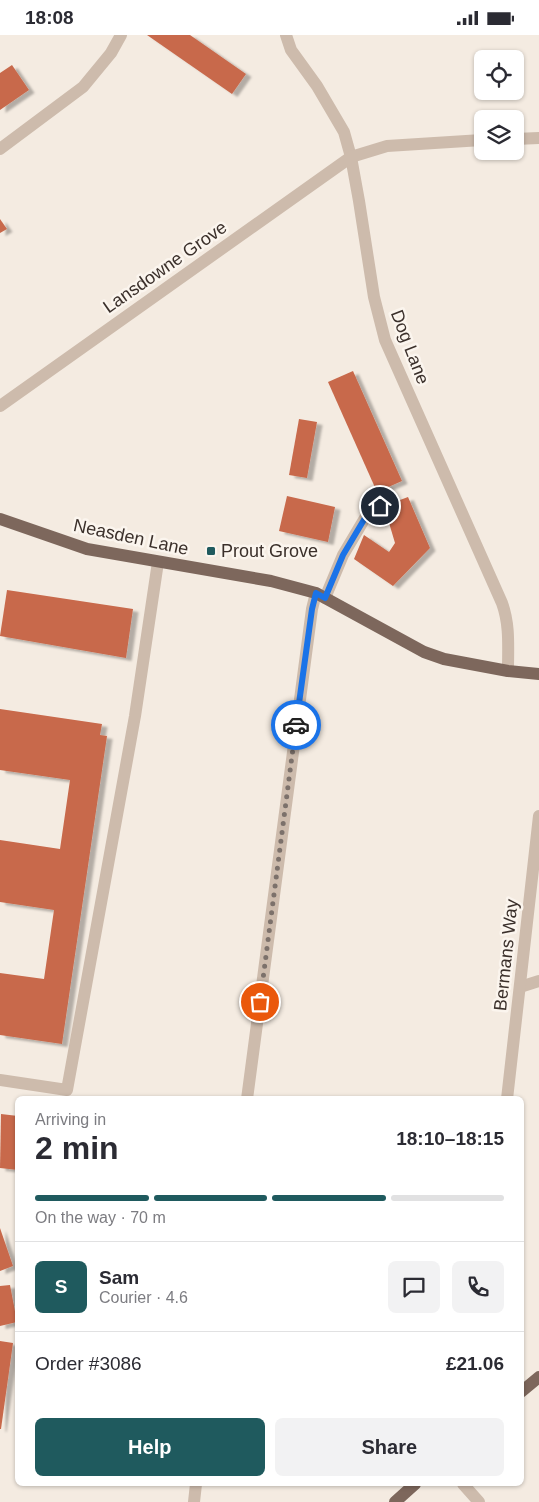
<!DOCTYPE html>
<html lang="en">
<head>
<meta charset="utf-8">
<style>
  body { margin:0; font-family:Helvetica,sans-serif; background:#f2f2f3; color:#2b2b33; height:100vh; display:flex; flex-direction:column; font-size:19px; white-space:nowrap }
  * { box-sizing:border-box; margin:0 }
  p { font-size:16px; color:#7c7c81 }
  .icon { flex:none; width:28px; height:28px; fill:none; stroke:currentColor; stroke-width:2; stroke-linecap:round; stroke-linejoin:round }
  .map { position:relative; flex:1; overflow:hidden }
  .panel { position:absolute; left:15px; top:1061px; width:509px; height:390px; display:flex; flex-direction:column; background:#fff; border-radius:8px; box-shadow:0 1px 4px #0004 }
  .panel>* { flex:none }
  .controls { position:absolute; left:474px; top:15px; display:grid; gap:10px }
  .controls a { display:grid; place-items:center; width:50px; height:50px; border-radius:8px; background:#fff; box-shadow:0 1px 4px #0004; font-size:25px }
  .pin { position:absolute; display:grid; place-items:center; width:42px; height:42px; color:#fff; margin:-21px; border:2px solid #fff; border-radius:50%; box-shadow:0 1px 5px #0007 }
  .courier { position:absolute; display:grid; place-items:center; width:50px; height:50px; margin:-25px; border:4px solid #1a73e8; border-radius:50%; background:#fff; color:#222; box-shadow:0 1px 6px #0007 }
  .headline em { font-style:normal; font-weight:600 }
  .headline div { display:flex; flex-direction:column-reverse }
  .headline { display:flex; align-items:center; justify-content:space-between; height:85px; padding:0 20px }
  h1 { font-size:32px; font-weight:600; line-height:38px }
  .bar { display:grid; grid-template-columns:repeat(4,1fr); gap:8px 5px; align-content:center; height:60px; padding:0 20px }
  .bar i { height:6px; border-radius:4px; background:#e1e1e2 }
  .bar .on { background:#1f5a5e }
  .bar p { grid-column:span 4 }
  .line { display:flex; align-items:center; gap:12px; padding:0 20px; border-top:1px solid #e1e1e2 }
  .line div { flex:1 }
  .round { display:grid; place-items:center; flex:none; width:52px; height:52px; border-radius:8px; background:#f2f2f3 }
  .cta { display:flex; gap:10px; margin-top:auto; padding:10px 20px }
  .cta a { flex:1; height:58px; border-radius:8px; background:#1f5a5e; color:#fff; font-size:20px; font-weight:600; line-height:58px; text-align:center }
  .cta a+a { background:#f2f2f3; color:#2b2b33 }
  .status { display:flex; justify-content:space-between; align-items:center; height:35px; padding:0 25px; background:#fff; direction:ltr }
  .status svg { height:14px; fill:currentColor }
  .map>svg:first-child { display:block }
  .building { fill:#c8694b; filter:url(#shadow) }
  .lines { fill:none; stroke-linecap:round; stroke-linejoin:round }
  .minor { stroke:#cdbbac; stroke-width:12 }
  .major { stroke:#7d675c; stroke-width:12 }
  .done { stroke:#7c716b; stroke-width:5; stroke-dasharray:0 9 }
  .route { stroke:#1a73e8; stroke-width:6 }
  .poi-dot { fill:#1f5a5e; stroke:#fbf5ee; stroke-width:2 }
  .labels { text-anchor:middle; stroke-width:5; stroke-linejoin:round; paint-order:stroke }
  .street-label { font-size:18px; fill:#3b302b; stroke:#fbf5ee }
  .poi-label { font-size:18px; fill:#3b302b; stroke:#fbf5ee; text-anchor:start }
</style>
</head>
<body>
<div class="status"><b>18:08</b><svg viewBox="0 0 49 12"><path d="M0 12V9h3v3zM5 12V6h3v6zM10 12V3h3v9zM15 12V0h3v12zM26 1h20v11H26zM47 4h2v5h-2z"/></svg></div>
<div class="map">
<svg width="539" height="1467" viewBox="0 0 539 1467">
  <defs>
    <filter id="shadow"><feDropShadow dx="5.5" dy="3" stdDeviation="1" flood-color="#0004"/></filter>
  </defs>
  <rect width="100%" height="100%" fill="#f4ebe1"/>
  <!-- building -->
  <g class="building">
    <path d="M147,0H190L246,39L232,59Z"/>
    <path d="M12,30L29,55L0,75V38Z"/>
    <path d="M0,184L7,194L0,198Z"/>
    <path d="M353,336L402,446L377,457L328,347Z"/>
    <path d="M299,384L317,387L307,443L289,440Z"/>
    <path d="M287,461L335,472L328,507L279,496Z"/>
    <path d="M408,462L430,513L393,551L354,524L364,500L389,517L395,508L384,471Z"/>
    <path d="M7,555L133,574L126,623L0,601Z"/>
    <path d="M0,674L102,689L100,700L107,701L62,1009L0,1000V938L44,944L54,875L0,867V805L60,814L70,745L0,735Z"/>
    <path d="M1,1079L18,1081V1135L0,1133Z"/>
    <path d="M0,1193L13,1231L0,1236Z"/>
    <path d="M10,1250L17,1287L0,1291V1251Z"/>
    <path d="M0,1306L13,1308L1,1394H0Z"/>
  </g>
  <g class="lines">
    <!-- minor -->
    <g class="minor">
      <path d="M286,0L291,15L317,51L344,97L351,122L359,166L374,262L385,305L502,568C510,590 508,612 508,636"/>
      <path d="M515,104L539,103"/>
      <path d="M0,114L83,52L111,18L121,0"/>
      <path d="M0,371L351,122L387,111L482,105"/>
      <path d="M325,563L343,520L365,483L380,471"/>
      <path d="M520,952L539,946"/>
      <path d="M0,1045L67,1055L135,681L158,527"/>
      <path d="M247,1064L312,574L316,558"/>
      <path d="M507,1064L539,781"/>
      <path d="M463,1449L479,1467"/>
      <path d="M194,1467L196,1449"/>
    </g>
    <!-- major -->
    <g class="major">
      <path d="M0,484L87,514L271,546L316,558L424,617L444,624L508,636L539,639"/>
      <path d="M521,1357L539,1342"/>
      <path d="M395,1467L415,1449"/>
    </g>
  </g>
  <g class="lines">
    <!-- done -->
    <path class="done" d="M260,967L296,690"/>
    <!-- route -->
    <path class="route" d="M296,690L312,574L316,558L325,563L343,520L365,483L380,471"/>
  </g>
  <!-- markers -->
  <rect class="poi-dot" x="206" y="511" width="10" height="10" rx="2.5"/>
  <g class="labels">
    <!-- street labels -->
    <g class="street-label">
      <text transform="translate(165 232) rotate(-35)" y="6">Lansdowne Grove</text>
      <text transform="translate(410 312) rotate(69)" y="6">Dog Lane</text>
      <text transform="translate(131 502) rotate(12)" y="6">Neasden Lane</text>
      <text transform="translate(506 920) rotate(-84)" y="6">Bermans Way</text>
    </g>
    <!-- poi labels -->
    <g class="poi-label">
      <text x="221" y="522">Prout Grove</text>
    </g>
  </g>
</svg>
<div class="controls">
<a><svg class="icon" aria-label="locate" viewBox="0 0 24 24"><circle cx="12" cy="12" r="6"/><path d="M12 2v4M12 18v4M2 12h4M18 12h4"/></svg></a>
<a><svg class="icon" aria-label="layers" viewBox="0 0 24 24"><path d="M12 4l9 5-9 5-9-5zM3 14l9 5 9-5"/></svg></a>
</div>
<div class="pin" style="left:260px;top:967px;background:#ea580c"><svg class="icon" aria-label="bag" viewBox="0 0 24 24"><path d="M5 8h14l-1 12H6zM9 8a3 3 0 0 1 6 0"/></svg></div>
<div class="pin" style="left:380px;top:471px;background:#1f2937"><svg class="icon" aria-label="home" viewBox="0 0 24 24"><path d="M3 11l9-7 9 7M6 9v11h12V9"/></svg></div>
<div class="courier" style="left:296px;top:690px"><svg class="icon" aria-label="car" viewBox="0 0 24 24"><path d="M5 17H2v-5l4-1 3-4h7l3 4 3 1v5h-3M9 17h6M6 11h13"/><circle cx="7" cy="17" r="2"/><circle cx="17" cy="17" r="2"/></svg></div>
<section class="panel">
<div class="headline"><div><h1>2 min</h1><p>Arriving in</p></div><em>18:10–18:15</em></div>
<div class="bar"><i class="on"></i><i class="on"></i><i class="on"></i><i></i><p>On the way · 70 m</p></div>
<div class="line" style="height:90px"><b class="round" style="background:#1f5a5e;color:#fff">S</b><div><b>Sam</b><p>Courier · 4.6</p></div><a class="round"><svg class="icon" aria-label="chat" viewBox="0 0 24 24"><path d="M4 5h16v11H9l-5 4z"/></svg></a><a class="round"><svg class="icon" aria-label="phone" viewBox="0 0 24 24"><path d="M5 4h4l2 5-3 2q2 4 5 5l2-3 5 2v4C11 20 4 13 5 4z"/></svg></a></div>
<div class="line" style="height:65px"><div>Order #3086</div><b>£21.06</b></div>
<div class="cta"><a>Help</a><a>Share</a></div>
</section>
</div>
</body>
</html>
